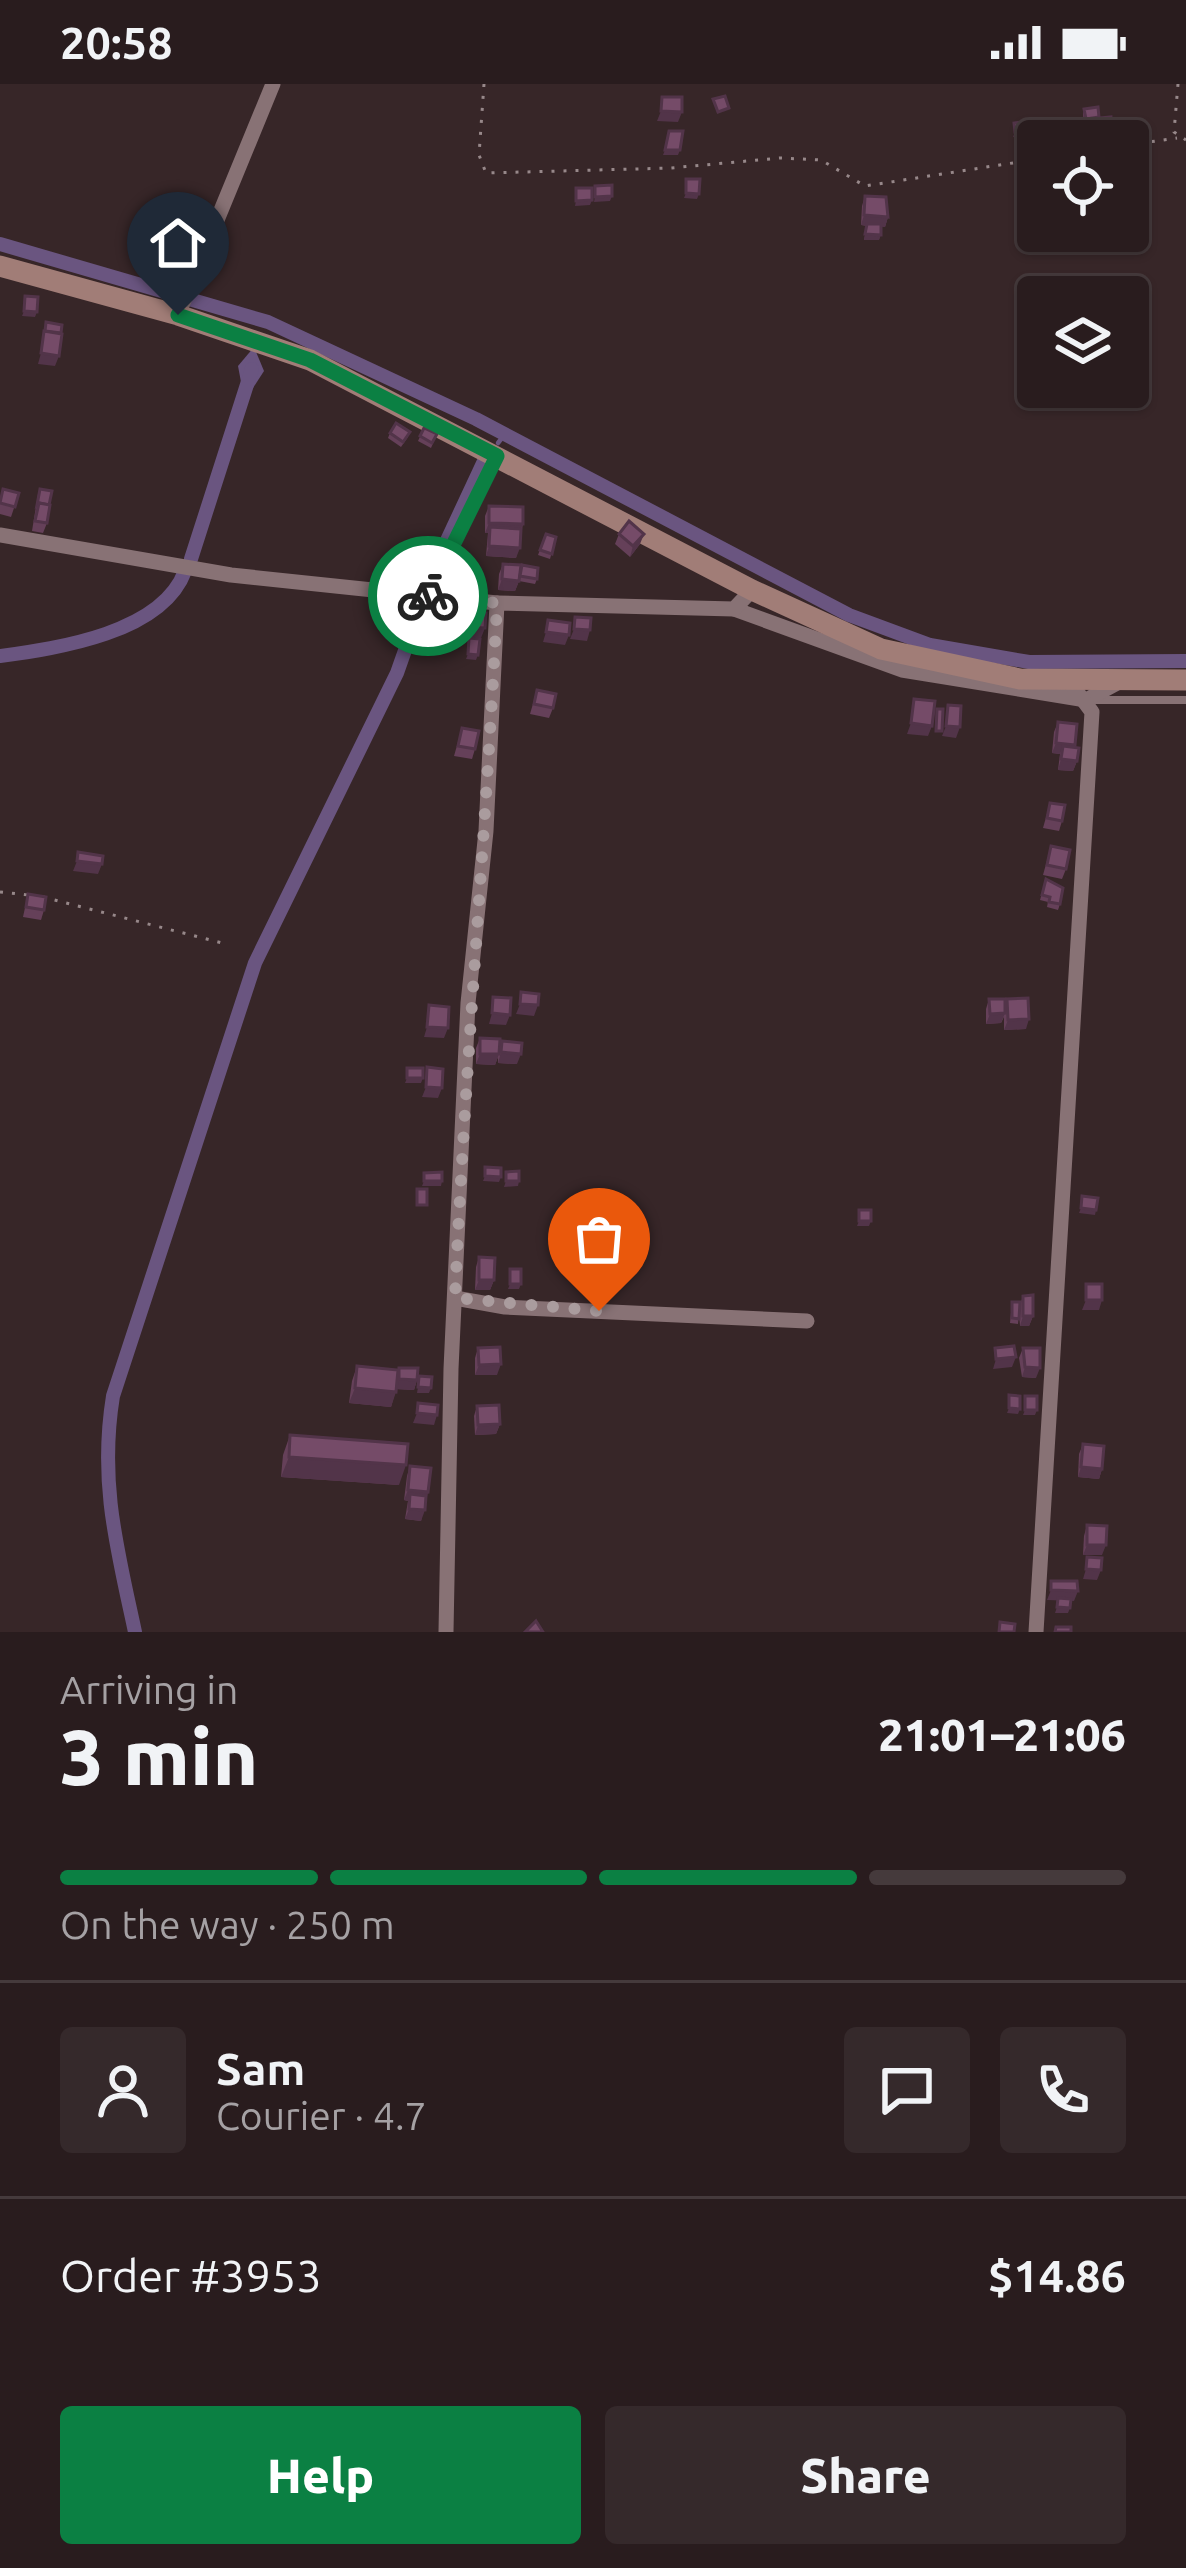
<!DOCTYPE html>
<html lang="en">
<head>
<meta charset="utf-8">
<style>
  body { margin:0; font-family:Ubuntu,sans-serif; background:#35292b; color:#f1f3f6; height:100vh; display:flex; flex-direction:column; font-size:45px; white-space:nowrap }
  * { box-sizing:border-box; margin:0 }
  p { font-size:39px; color:#a5a1a4 }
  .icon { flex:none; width:66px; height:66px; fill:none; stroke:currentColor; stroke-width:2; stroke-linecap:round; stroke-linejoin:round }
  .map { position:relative; height:1548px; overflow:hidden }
  .details { display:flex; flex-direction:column; background:#291c1e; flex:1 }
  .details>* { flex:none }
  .tools { position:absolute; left:1017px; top:36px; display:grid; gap:24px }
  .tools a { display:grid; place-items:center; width:132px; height:132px; border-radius:12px; background:#291c1e; box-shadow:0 3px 9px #0004,0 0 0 3px #453a3c; font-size:60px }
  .pin { position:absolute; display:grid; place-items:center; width:102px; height:102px; color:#fff; margin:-123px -51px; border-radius:50% 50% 50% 0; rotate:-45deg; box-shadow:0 0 12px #0007 }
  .pin .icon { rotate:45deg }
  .courier { position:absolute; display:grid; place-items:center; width:120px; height:120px; margin:-60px; border:9px solid #0b8043; border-radius:50%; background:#fff; color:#222; box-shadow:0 3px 15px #0007 }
  .headline em { font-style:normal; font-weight:800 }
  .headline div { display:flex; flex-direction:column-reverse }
  .headline { display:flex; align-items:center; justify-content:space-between; height:204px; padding:0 60px }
  h1 { font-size:78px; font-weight:800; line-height:90px }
  .bar { display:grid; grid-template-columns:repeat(4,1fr); gap:18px 12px; align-content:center; height:144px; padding:0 60px }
  .bar i { height:15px; border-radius:9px; background:#453a3c }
  .bar .current { background:#0b8043 }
  .bar p { grid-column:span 4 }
  .line { display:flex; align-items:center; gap:30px; padding:0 60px; border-top:3px solid #453a3c }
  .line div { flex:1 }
  .round { display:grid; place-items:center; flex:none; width:126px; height:126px; border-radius:12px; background:#35292b }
  .cta { display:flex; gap:24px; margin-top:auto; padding:24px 60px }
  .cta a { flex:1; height:138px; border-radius:12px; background:#0b8043; color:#fff; font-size:48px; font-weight:800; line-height:138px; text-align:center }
  .cta a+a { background:#35292b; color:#f1f3f6 }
  .status { display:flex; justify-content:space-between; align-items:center; height:84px; padding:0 60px; background:#291c1e; direction:ltr }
  .status svg { height:33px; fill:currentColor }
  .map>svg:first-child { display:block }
  .water { fill:#6a5580 }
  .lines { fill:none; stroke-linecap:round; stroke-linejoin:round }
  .stream { stroke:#6a5580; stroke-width:4.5 }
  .canal { stroke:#6a5580; stroke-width:14 }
  .path { stroke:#97888a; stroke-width:3; stroke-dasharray:3 9; stroke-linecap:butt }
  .lane { stroke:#887275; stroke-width:8 }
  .street { stroke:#887275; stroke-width:15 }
  .secondary { stroke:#a17d77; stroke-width:21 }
  .wall { fill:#654059 }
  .shaded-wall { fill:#523449 }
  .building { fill:#754b68; stroke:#523449; stroke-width:3 }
  .done { stroke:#aa9c9e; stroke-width:12; stroke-dasharray:0 21.6 }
  .route { stroke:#0b8043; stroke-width:15 }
</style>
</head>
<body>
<div class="status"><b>20:58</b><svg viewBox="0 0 49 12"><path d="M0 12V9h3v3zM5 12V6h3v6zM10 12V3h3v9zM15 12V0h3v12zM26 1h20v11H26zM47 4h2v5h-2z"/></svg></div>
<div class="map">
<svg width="1186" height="1548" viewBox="0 0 1186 1548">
  <rect width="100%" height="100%" fill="#372628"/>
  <!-- water -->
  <path class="water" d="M254,263L264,287L253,304L241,298L238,282Z"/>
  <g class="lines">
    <!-- stream -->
    <path class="stream" d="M498,359L505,350"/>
    <!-- canal -->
    <g class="canal">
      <path d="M0,160L268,238L476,335L849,531L930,561L1029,578L1186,577"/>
      <path d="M191,475L252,285"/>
      <path d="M429,495L485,375"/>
      <path d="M0,572C59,564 162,549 185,487"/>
      <path d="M135,1548C117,1464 99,1398 113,1312L255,879L397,589L421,521"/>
    </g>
    <!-- path -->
    <g class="path">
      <path d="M484,0L479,71L486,89L671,84L780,74L821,76L865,102L1038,75"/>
      <path d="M1178,0L1174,48L1186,56"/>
      <path d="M1128,61L1177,54"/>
      <path d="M0,808L28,811"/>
      <path d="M43,813L226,860"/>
    </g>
    <!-- lane -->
    <g class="lane">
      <path d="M429,511L496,374"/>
      <path d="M1093,616H1186"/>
    </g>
    <!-- street -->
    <g class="street">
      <path d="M178,231L273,0"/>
      <path d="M0,451L231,491L497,519"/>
      <path d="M734,525L902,586L1086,616L1121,597"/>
      <path d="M455,1214L505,1223L807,1237"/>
      <path d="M446,1548L451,1285L468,919L486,747L497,519L734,525L752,506"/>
      <path d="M1036,1548L1092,628L1069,597"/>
    </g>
    <!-- secondary -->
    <path class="secondary" d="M0,182L178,231L310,276L752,506L881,565L1020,595L1186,596"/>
  </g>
  <!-- wall -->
  <g class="wall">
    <path d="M1084,25L1099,33L1112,44L1108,54L1087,56L1086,45L1088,39L1084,40L1083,30Z"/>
    <path d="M1031,85H1038V113L1027,112V95Z"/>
    <path d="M865,112L888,133L885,143L881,142L879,156H864L867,142L861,141L862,122Z"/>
    <path d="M424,344L437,350L431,364L418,357Z"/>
    <path d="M390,349L408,353L401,363L388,354Z"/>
    <path d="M19,409L11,433L0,430V414Z"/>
    <path d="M38,410L47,439L43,449L32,447Z"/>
    <path d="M489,422L523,440L516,474L486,472L488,449H485V432Z"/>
    <path d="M546,450L556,453L550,475L538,471Z"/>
    <path d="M619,450L640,460L630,473L615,460Z"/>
    <path d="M401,473L412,477L407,492L396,488Z"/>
    <path d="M503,480L537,495L535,500L519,497L515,507L498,506L499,490Z"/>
    <path d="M382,533L396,546L394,551L380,548Z"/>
    <path d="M537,606L553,624L549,634L530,630Z"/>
    <path d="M1058,638L1075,661L1077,677L1073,687L1058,686L1060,670L1052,669L1054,648Z"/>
    <path d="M462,644L475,665L472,675L454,672Z"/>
    <path d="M1050,719L1062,737L1059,747L1043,744Z"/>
    <path d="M1051,762L1066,785L1062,795L1043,791Z"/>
    <path d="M1046,795L1060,820L1058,826L1047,823L1048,818L1040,816Z"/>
    <path d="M28,810L44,826L41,836L23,833Z"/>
    <path d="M989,915L1005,921L1007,915L1026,945L1004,946V933L1001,939L986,940V925Z"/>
    <path d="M480,954L499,965L502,957L517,980L498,979V973L495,981L476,980V964Z"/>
    <path d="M479,1173L494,1196L490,1206H475L476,1183Z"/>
    <path d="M1023,1212L1033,1232L1029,1242H1020L1019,1229L1018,1240L1010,1239L1012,1218L1020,1221Z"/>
    <path d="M478,1264L497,1291H475V1274Z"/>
    <path d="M1023,1264L1036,1294L1022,1293L1019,1274Z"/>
    <path d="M357,1282L417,1296L414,1306L396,1305L391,1323L349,1319L352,1297Z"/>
    <path d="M477,1322L500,1340L496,1350L475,1351L474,1332Z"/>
    <path d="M290,1351L399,1401L281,1393L283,1371Z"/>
    <path d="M1083,1360L1102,1385L1099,1395L1078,1393L1079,1370Z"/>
    <path d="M410,1382L428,1408L421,1437L405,1435L408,1417L404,1416L407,1392Z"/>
    <path d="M1087,1441L1102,1471H1083L1084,1452Z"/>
  </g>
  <!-- shaded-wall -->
  <g class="shaded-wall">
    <path d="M661,27L682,28L678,38L657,37Z"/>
    <path d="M1112,44L1108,54L1087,56L1091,46Z"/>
    <path d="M1030,46L1028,51L1013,53L1015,48Z"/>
    <path d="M665,66H680L678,71H663Z"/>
    <path d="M1031,102H1038V113L1027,112Z"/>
    <path d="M686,109L699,110L697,115L684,114Z"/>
    <path d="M612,112L610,117L594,118L595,113Z"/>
    <path d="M1139,112L1135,123L1128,124V114Z"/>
    <path d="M592,116L590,121L575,122L576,117Z"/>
    <path d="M864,131L888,133L885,143L861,141Z"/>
    <path d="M865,150L881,151L879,156H864Z"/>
    <path d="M24,227L37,228L35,233L22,232Z"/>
    <path d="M41,269L59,272L55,282L38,280Z"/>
    <path d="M489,439L523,440L519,450L490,443L488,449H485Z"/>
    <path d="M644,450L640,460L630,473L633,462Z"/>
    <path d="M489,462L520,464L516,474L486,472Z"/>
    <path d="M502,495L519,497L515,507L498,506Z"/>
    <path d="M464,543L485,544L481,554H460Z"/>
    <path d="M574,545L590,546L587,557L570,555Z"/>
    <path d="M546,548L569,551L565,561L543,558Z"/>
    <path d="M468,570L478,571L476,576L466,575Z"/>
    <path d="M911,639L932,642L928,652L907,650Z"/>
    <path d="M946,642L960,643L956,654L942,652Z"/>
    <path d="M1056,659L1075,661L1071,671L1063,662L1060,670L1052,669Z"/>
    <path d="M1061,675L1077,677L1073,687L1058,686Z"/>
    <path d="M77,777L102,780L98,790L73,787Z"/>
    <path d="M520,920L538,921L534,932L516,930Z"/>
    <path d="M492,929L510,931L506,941L489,940Z"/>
    <path d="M1005,929L1001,939L986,940L990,930Z"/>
    <path d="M1029,935L1026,945L1004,946L1008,936Z"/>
    <path d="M427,943L448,944L444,954L424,953Z"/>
    <path d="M501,968L521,970L517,980L498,979Z"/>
    <path d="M480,970H499L495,981L476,980Z"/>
    <path d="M407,994H423L421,999H405Z"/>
    <path d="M426,1003L442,1004L438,1014L422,1013Z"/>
    <path d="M485,1092L501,1093L499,1098L483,1097Z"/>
    <path d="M424,1097H442L441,1102H422Z"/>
    <path d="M506,1097H519L518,1102L504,1103Z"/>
    <path d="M1081,1124L1096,1126L1095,1131L1079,1129Z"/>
    <path d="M859,1137H871L869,1142H857Z"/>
    <path d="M479,1196H494L490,1206H475Z"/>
    <path d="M510,1200H521L519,1205H508Z"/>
    <path d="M1086,1216H1102L1099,1226H1082Z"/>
    <path d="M1023,1232H1033L1029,1242H1020Z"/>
    <path d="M1016,1273L1012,1283L993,1285L996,1275Z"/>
    <path d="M501,1280L497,1291H475L479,1281Z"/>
    <path d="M1025,1283L1040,1284L1036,1294L1022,1293Z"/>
    <path d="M399,1295L417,1296L414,1306L395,1305Z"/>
    <path d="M418,1303L431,1304L429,1309H417Z"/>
    <path d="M355,1304L396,1308L391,1323L349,1319Z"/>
    <path d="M1009,1324L1020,1325L1018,1330L1007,1329Z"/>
    <path d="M1025,1326H1037L1035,1331H1023Z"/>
    <path d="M417,1329L437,1331L434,1341L413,1339Z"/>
    <path d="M500,1340L496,1350L475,1351L478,1341Z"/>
    <path d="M289,1373L406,1381L399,1401L281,1393Z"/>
    <path d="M1081,1383L1102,1385L1099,1395L1078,1393Z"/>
    <path d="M408,1406L428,1408L425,1418L410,1410L408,1417L404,1416Z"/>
    <path d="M409,1425L425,1426L421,1437L405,1435Z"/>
    <path d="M1087,1461H1106L1102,1471H1083Z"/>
    <path d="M1086,1485L1101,1486L1097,1496L1083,1495Z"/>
    <path d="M1051,1506L1078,1507L1074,1517L1047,1516Z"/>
    <path d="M1057,1523L1070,1524L1068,1529H1055Z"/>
  </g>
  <!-- building -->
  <g class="building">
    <path d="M725,12L729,24L718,28L713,15Z"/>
    <path d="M662,13H682V28L661,27Z"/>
    <path d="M1098,23L1099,33L1086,35L1084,25Z"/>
    <path d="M1111,33L1112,44L1091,46L1089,35Z"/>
    <path d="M1029,37L1030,46L1015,48L1014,39Z"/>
    <path d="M669,47H683L680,66H665Z"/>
    <path d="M1135,64L1139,112L1128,114V65Z"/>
    <rect x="1031" y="85" width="7" height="17"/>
    <path d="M686,95H700L699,110L686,109Z"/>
    <path d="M612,101V112L595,113V102Z"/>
    <path d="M576,104H592V116L576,117Z"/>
    <path d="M865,112L886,113L888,133L864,131Z"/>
    <path d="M867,140H881V151L865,150Z"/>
    <path d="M25,212L38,213L37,228L24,227Z"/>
    <path d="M46,238L62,241L61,249L45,247Z"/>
    <path d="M44,247L62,250L59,272L41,269Z"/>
    <path d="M396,339L410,348L403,358L390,349Z"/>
    <path d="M424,344L437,350L432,359L420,352Z"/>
    <path d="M3,405L19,409L15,423L0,419Z"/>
    <path d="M40,405L52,407L49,421L39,419L37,421Z"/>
    <path d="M39,419L50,421L47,439L35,437Z"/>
    <path d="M489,422L523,423V440L489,439Z"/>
    <path d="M629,437L644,450L633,462L619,450Z"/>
    <path d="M490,443L521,445L520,464L489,462Z"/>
    <path d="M546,450L556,453L552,470L540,466Z"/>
    <path d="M401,473L412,477L409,487L397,483Z"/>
    <path d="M503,480L521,481L519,497L502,495Z"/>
    <path d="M522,481L538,484L537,495L520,492Z"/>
    <path d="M384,527L399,530L396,546L381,543Z"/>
    <path d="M465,528L486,529L485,544L464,543Z"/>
    <path d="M575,533L591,534L590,546L574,545Z"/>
    <path d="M548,536L570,539L569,551L546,548Z"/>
    <path d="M469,554L480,555L478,571L468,570Z"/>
    <path d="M537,606L556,610L553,624L534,620Z"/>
    <path d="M914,615L935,617L932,642L911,639Z"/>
    <path d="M948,621L961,622L960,643L946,642Z"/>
    <path d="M937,625H943L942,647H936Z"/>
    <path d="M1058,638L1077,640L1075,661L1056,659Z"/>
    <path d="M462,644L479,647L475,665L458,662Z"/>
    <path d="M1063,662L1079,664L1077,677L1061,675Z"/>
    <path d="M1050,719L1065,721L1062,737L1047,734Z"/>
    <path d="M1051,762L1070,766L1066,785L1047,781Z"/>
    <path d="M78,768L103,772L102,780L77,777Z"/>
    <path d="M1046,795L1063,804L1060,820L1049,818L1050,813L1042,811Z"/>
    <path d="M28,810L46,813L44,826L26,823Z"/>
    <path d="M521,908L539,910L538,921L520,920Z"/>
    <path d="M493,913L511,914L510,931L492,929Z"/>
    <path d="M1028,914L1029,935L1008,936L1007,915Z"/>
    <path d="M989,915H1005V929L990,930Z"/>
    <path d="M429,921L449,923L448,944L427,943Z"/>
    <path d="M480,954L500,955L499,970H480Z"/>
    <path d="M502,957L522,959L521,970L501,968Z"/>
    <path d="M427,983L443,985L442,1004L426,1003Z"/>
    <rect x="407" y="984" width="16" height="10"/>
    <path d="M485,1083L501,1084V1093L485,1092Z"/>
    <path d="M519,1087V1097H506V1088Z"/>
    <path d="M442,1088V1097H424V1089Z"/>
    <rect x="417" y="1105" width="10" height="16"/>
    <path d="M1082,1112L1098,1114L1096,1126L1081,1124Z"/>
    <rect x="859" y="1126" width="12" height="11"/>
    <path d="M479,1173L495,1174L494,1196H479Z"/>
    <rect x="510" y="1185" width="11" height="15"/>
    <rect x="1086" y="1200" width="16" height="16"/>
    <path d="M1033,1211V1232H1023V1212Z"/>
    <path d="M1012,1218H1020L1019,1235L1012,1234Z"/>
    <path d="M1014,1262L1016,1273L996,1275L995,1264Z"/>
    <path d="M500,1263L501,1280L479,1281L478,1264Z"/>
    <path d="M1023,1264H1040V1284L1025,1283Z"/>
    <path d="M357,1282L398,1286L396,1308L355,1304Z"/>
    <path d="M399,1284H418L417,1296L399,1295Z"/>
    <path d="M419,1292L432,1293L431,1304L418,1303Z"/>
    <path d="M1009,1311L1020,1312V1325L1009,1324Z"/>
    <rect x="1025" y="1312" width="12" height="14"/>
    <path d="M418,1319L438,1321L437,1331L417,1329Z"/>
    <path d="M499,1321L500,1340L478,1341L477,1322Z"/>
    <path d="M290,1351L408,1360L406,1381L289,1373Z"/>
    <path d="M1083,1360L1104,1362L1102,1385L1081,1383Z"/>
    <path d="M410,1382L431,1384L428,1408L408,1406Z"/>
    <path d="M410,1410L426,1412L425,1426L409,1425Z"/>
    <path d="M1087,1441L1107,1442L1106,1461H1087Z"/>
    <path d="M1087,1473L1102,1474L1101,1486L1086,1485Z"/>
    <path d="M1051,1497H1077L1078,1507L1051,1506Z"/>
    <path d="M1058,1514L1071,1515L1070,1524L1057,1523Z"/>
    <path d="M536,1537L543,1548H525Z"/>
    <path d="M1000,1538L1015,1540L1014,1548H999Z"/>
    <path d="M1056,1543H1071V1548H1055Z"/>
  </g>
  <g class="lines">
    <!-- done -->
    <path class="done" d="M428,512L497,519C486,751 465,982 455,1214L599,1227"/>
    <!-- route -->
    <path class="route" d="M178,231L310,276L497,372L428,512"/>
  </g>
</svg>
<div class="tools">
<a><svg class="icon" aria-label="locate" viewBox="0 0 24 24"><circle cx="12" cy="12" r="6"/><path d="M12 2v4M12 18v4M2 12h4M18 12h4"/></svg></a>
<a><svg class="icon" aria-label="layers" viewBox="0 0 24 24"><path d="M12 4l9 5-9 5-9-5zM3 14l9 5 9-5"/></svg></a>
</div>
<div class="pin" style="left:599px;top:1227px;background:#ea580c"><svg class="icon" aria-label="bag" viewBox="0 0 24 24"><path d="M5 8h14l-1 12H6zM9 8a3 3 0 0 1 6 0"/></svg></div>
<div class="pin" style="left:178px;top:231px;background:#1f2937"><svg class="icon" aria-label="home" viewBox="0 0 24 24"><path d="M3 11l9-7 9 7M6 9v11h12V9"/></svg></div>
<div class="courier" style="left:428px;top:512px"><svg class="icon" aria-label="bike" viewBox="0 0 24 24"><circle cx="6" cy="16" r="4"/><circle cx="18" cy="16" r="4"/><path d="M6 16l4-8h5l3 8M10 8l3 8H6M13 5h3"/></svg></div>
</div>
<section class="details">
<div class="headline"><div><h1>3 min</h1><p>Arriving in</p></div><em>21:01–21:06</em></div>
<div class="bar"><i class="current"></i><i class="current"></i><i class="current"></i><i></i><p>On the way · 250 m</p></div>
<div class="line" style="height:216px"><a class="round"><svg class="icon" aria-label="person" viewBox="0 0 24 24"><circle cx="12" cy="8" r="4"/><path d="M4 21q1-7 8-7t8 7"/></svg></a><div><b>Sam</b><p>Courier · 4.7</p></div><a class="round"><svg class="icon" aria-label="chat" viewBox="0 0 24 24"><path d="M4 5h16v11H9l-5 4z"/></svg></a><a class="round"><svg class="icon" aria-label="phone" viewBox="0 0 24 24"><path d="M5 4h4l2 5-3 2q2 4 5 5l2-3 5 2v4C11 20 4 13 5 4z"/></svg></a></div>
<div class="line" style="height:156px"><div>Order #3953</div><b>$14.86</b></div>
<div class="cta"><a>Help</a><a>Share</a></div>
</section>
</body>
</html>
